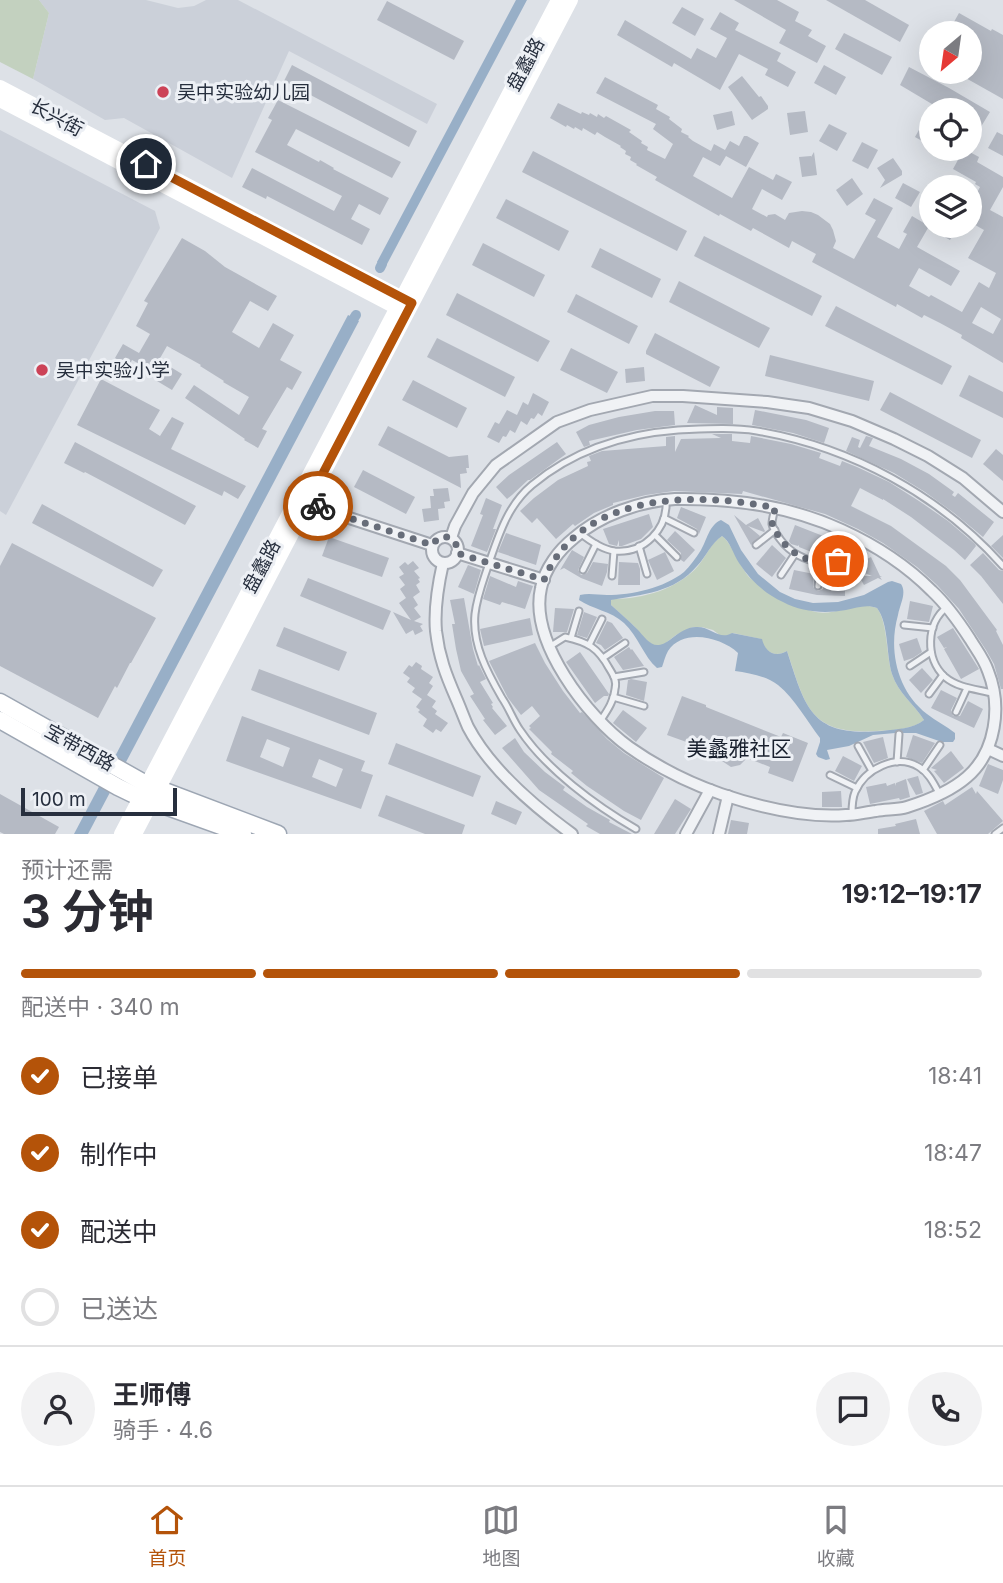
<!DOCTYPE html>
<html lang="zh">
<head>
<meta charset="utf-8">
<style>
  body { margin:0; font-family:Inter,"Noto Sans SC",sans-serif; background:#f2f2f3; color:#2b2b33; height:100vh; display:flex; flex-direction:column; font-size:26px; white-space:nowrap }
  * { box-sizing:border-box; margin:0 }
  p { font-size:23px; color:#7c7c81 }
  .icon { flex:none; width:38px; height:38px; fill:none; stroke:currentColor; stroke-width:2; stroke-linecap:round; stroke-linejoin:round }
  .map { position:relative; height:834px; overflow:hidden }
  .drawer { display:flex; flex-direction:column; background:#fff; flex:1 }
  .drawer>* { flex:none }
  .needle { width:46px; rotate:209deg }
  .controls { position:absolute; left:919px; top:21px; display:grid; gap:14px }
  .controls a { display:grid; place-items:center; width:63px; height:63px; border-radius:50%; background:#fff; box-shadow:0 7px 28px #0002; font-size:35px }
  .scale { position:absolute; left:21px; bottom:18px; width:156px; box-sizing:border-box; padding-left:7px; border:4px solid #272f3e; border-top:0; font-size:19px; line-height:24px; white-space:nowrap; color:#272f3e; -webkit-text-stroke:5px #edf0f5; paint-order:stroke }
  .pin { position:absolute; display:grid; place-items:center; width:60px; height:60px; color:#fff; margin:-30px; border:4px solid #fff; border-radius:50%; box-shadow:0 2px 7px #0007 }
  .courier { position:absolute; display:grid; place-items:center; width:70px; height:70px; margin:-35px; border:5px solid #b45309; border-radius:50%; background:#fff; color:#222; box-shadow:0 2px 9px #0007 }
  .head em { font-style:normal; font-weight:700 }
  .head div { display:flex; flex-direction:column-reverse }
  .head { display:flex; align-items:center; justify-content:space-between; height:119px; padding:0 21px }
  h1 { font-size:46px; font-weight:700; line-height:52px }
  .bar { display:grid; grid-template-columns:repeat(4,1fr); gap:10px 7px; align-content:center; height:84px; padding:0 21px }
  .bar i { height:9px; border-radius:5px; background:#e1e1e2 }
  .bar .active { background:#b45309 }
  .bar p { grid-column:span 4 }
  .line { display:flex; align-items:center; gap:18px; padding:0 21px; border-top:2px solid #e1e1e2 }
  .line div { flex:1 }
  .round { display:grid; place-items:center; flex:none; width:74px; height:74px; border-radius:37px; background:#f2f2f3 }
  ol { padding:0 21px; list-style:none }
  li { display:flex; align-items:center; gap:21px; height:77px }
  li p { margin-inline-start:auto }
  li .icon { padding:7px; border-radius:50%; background:#b45309; color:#fff; stroke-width:4 }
  li:last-child { color:#7c7c81 }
  li i { width:38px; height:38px; border:4px solid #e1e1e2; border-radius:50% }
  .dock { display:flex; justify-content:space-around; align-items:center; height:98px; border-top:2px solid #e1e1e2; background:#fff; font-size:19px; color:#7c7c81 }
  .dock a { display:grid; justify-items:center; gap:4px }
  .dock .active { color:#b45309 }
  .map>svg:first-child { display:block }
  .built { fill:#cbd0d9 }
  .green { fill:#c3d1bf }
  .water { fill:#98afc7; fill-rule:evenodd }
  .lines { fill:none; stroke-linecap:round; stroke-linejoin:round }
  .canal { stroke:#98afc7; stroke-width:10 }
  .building { fill:#b5bac4; fill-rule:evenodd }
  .lane-casing { stroke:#a3a8b1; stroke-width:9 }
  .street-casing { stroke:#a3a8b1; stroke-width:14 }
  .primary-casing { stroke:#9da6b3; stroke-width:19 }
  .lane { stroke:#f0f2f5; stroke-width:5 }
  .street { stroke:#f0f2f5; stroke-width:10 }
  .secondary { stroke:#fff; stroke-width:14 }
  .primary { stroke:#fff; stroke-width:16 }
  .done { stroke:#676d79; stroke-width:7; stroke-dasharray:0 12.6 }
  .route { stroke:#b45309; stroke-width:9 }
  .poi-dot { fill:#cc4257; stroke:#edf0f5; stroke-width:2.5 }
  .labels { text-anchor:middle; stroke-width:6; stroke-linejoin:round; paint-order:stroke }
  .street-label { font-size:19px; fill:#272f3e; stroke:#edf0f5 }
  .poi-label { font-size:19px; fill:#272f3e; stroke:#edf0f5; text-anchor:start }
  .neighbourhood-label { font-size:21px; fill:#19202e; stroke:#edf0f5 }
</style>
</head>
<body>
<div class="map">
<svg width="1003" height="834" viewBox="0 0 1003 834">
  <rect width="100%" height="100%" fill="#dde1e7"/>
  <!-- built -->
  <g class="built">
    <path d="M39,0H146L178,8L194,6L206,0H238L437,104L427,124L289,51L232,178L124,118L105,120L33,79L49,13Z"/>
    <path d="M0,130L155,211L160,228L6,515L0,511Z"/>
  </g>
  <!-- green -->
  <g class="green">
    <path d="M0,0H39L49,13L33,79L0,62Z"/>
    <path d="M722,536C731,542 740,567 749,577C754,583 802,607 812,611C833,618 857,600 877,608C888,623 886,655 892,674C898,693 914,704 924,720C912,730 892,730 877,731C809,735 806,707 787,651C774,658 765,652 761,639L733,633L727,636H721L713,630L702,627H693L676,635L663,645H653L646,640L634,626L611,605L610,601L613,599C643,599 678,589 698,566C706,557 711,542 722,536Z"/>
  </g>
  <!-- water -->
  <g class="water">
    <path d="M516,0H527L386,266L377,262Z"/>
    <path d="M348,315L359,321L88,834H74Z"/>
    <path d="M721,520L729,525L741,550L758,574L780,592L795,599L813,603L838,602L864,595L888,582L892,581L901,584C907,593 900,604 898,615C888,650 897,691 927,714C936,721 946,726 955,733V739L953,742H942L916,733H895L873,735L849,746L827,750L830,759L826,760L818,757L816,754L820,742V738C807,721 795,699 778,685C766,676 749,673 735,671L738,653C721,637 683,628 668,651C665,656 664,662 662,667L657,668C644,657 638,636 624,623C611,611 592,609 579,600L580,595C589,593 598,595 607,595C632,595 664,588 684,572C690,566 696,558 701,550C707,540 709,525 721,520ZM722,536C730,541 733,554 739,563C750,580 764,593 783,602C802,612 824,614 846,610C857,608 866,604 877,608C889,624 886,654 892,674C898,693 914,704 924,720C913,729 896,729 882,731C812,737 806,710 787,651C775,658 765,652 762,639L732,633C719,641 711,626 696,627C687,627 679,633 671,639C653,653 648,640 636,628C628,620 619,612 611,605V600C643,594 674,593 697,566C706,557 711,543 722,536Z"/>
  </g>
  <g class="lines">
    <!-- canal -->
    <g class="canal">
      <path d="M380,268L382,264"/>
      <path d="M354,318L356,315"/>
    </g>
  </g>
  <!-- building -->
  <g class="building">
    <path d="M734,0H777L799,12L795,21L812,30L808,36L826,46L817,63L779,43L786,30Z"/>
    <path d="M826,0H865L909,25L900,42Z"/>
    <path d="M387,1L464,41L454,60L377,20Z"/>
    <path d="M682,7L704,19L695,36L672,23Z"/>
    <path d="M720,12L739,23L735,30L781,53L777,61L796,72L788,87L765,75L768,69L739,54L720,90L674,63L672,67L617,35L625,20L691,59L697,48L716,58L727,38L710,29Z"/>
    <path d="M959,13L991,31L992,29L1003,35V99L955,72H970V33H958L950,29Z"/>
    <path d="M931,31V59L919,52Z"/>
    <path d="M844,33L892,57L882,75L835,49Z"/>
    <path d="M292,65L417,131L409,147L284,81Z"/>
    <path d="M824,65L846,77L836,95L814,83Z"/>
    <path d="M909,67L949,88L990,112L979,130L970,125V110H942L900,85Z"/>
    <path d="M742,76L759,97L761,96L768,106V109L752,120L728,87Z"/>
    <path d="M605,77L658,105L656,109L670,117L669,119L682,129L681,132L689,136L688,137L693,141L711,151L714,144L725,150L730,141L739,146L744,136H747L759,143L746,167L726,156L720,166L703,157L693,176L732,198L749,167L773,180L776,174L792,182L782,200L762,189L752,209L767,217L768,215L775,214L785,220L789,213L802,211L811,212L818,215L830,224L833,230L836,241L833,248L854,259L876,220L865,214L874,198L893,208L877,237L899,249L907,234L903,232L912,216L929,226H958L950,240L928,228L917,247L960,271L951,286L919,268L909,286L929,297L931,295L962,312L979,282L989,288L996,273L968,258L984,230L970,222V206L980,187L975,184L976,182L953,169L964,149L979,157L977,162L1003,177V187L990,210L1003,217V363L961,338L962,335L940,323L924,315L922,318L897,304L896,307L812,262L816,254L792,241L789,248L753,228L751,231L720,214L719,216L655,180L657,177L636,165L637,164L630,160L631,157L625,154L626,151L620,147L621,146L605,137L597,132L595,135L583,128L582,131L575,127L574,129L567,125L566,127L550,118L558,103L581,114L582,112L589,115L590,113L597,117L598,114L604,118L606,116L631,130L629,132L642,141L641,143L648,147L647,150L665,159L673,144L653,129L656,124L596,93ZM981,307L1001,319L993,334L972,323Z"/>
    <path d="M278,100L401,162L392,178L296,129L287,145L319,162L320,160L334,168L333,169L389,198L380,215L359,204L351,219L370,229L362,245L267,196L266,199L242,187L252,168L334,211L342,196L255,152L272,120L268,118Z"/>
    <path d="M732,111L735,125L717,130L713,115Z"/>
    <path d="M805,111L808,132L790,135L787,113Z"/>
    <path d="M925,119L931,122V146L915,137Z"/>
    <path d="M829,124L847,133L837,151L819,141Z"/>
    <path d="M997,132L1003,135V156L988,148Z"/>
    <path d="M862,142L878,150L868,169L852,161Z"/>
    <path d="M533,151L687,231L677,251L522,172Z"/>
    <path d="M814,152L817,175L802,177L799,157L811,156V157Z"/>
    <path d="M893,158L902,171V175L880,188L885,180L877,168Z"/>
    <path d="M852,178L863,194L847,206L836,190Z"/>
    <path d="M903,183L920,192L911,207L895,198Z"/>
    <path d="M506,199L569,231L559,251L496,218Z"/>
    <path d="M704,236L822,296L812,316L694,256Z"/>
    <path d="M182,238L205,251L225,267L277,296L268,311L250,301L232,332L259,348L273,323L294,335L280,360L302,372L292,390L287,387L262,429L267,431L258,448L244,440L245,439L185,398L194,385L239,415L249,397L223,382L224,381L200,366L201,365L167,346L159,360L182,374L172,390L157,381L160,375L132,360L129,366L115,358L123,344L139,353L150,334L136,326L148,303L144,301Z"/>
    <path d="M483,243L545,275L534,297L472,265Z"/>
    <path d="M600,248L661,279L652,298L591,267Z"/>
    <path d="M679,281L770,328L759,348L669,302Z"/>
    <path d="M457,293L550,341L538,362L446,315Z"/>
    <path d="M576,294L638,326L629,344L567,312Z"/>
    <path d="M836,306L952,366L942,385L825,326Z"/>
    <path d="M655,333L720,367L710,387L646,354V351Z"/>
    <path d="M437,338L515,377L505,397L427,357Z"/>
    <path d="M571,348L618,372L607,393L560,370Z"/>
    <path d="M770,355L874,381L869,401L765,376Z"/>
    <path d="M644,367L645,381L626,383L625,369Z"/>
    <path d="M969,375L1003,392V418L959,396Z"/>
    <path d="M101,379L160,410L149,429L160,436L172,417L184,423L171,449L246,486L238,499L224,491L222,496L77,425Z"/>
    <path d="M413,380L467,408L457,428L402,400Z"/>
    <path d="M890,392L981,440L972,458L880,410Z"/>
    <path d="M533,393L549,402L542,416L538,413L534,419L531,418L527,425L521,421L515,433L510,430L506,437L503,436L499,443L487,437L495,422L499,424L507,410L517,415L523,402L528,405Z"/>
    <path d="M695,405L717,415V407L733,408V424L687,423Z"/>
    <path d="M755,410L806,420L829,428L824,443L793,433L752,425Z"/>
    <path d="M655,411H674L675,425L637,430L589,441L590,445L584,447L576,432L589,425L619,417Z"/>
    <path d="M388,426L449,457L468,455L469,468H466L467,473L460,474L461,488L378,445Z"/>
    <path d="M712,434H732V441L750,443L751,436L791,444L821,453L819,458L840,466L842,461L857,467L889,482L919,501L948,521L975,544L976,546L965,560L954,550L911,517L883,499V500L860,488L851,506L891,526L946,566L960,580L997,630L996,631L1003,645V689H1001L994,664L986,650L959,609L937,585L917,567L883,543L858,529L825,514L743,491L742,494L674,491L646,495L613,503V505L594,513L575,526L573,524L556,539L537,518L532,523L520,511L534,498L558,480L588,466L587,462L591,461L589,456L602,451L666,446V437L675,436V452L681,439L721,438Z"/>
    <path d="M866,436L873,438L869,446L901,459L929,474L954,492L952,495L955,497L958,493L994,522L983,537L954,513L925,492L894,473L846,451L852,437L860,440L858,447L860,448Z"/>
    <path d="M75,442L196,506L185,525L85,472L84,473L64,463Z"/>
    <path d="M557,442L566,454L530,480H528L512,495L507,499L496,487L509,475Z"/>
    <path d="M996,449L1003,455V481L983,464Z"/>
    <path d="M363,470L415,497L406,514L354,487Z"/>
    <path d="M448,488L450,501L444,502L445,508L438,509L439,520L424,522L422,509L431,508L430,496H434L433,489Z"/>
    <path d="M486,498L502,505L493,529H496L487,552L471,546L483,515L480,514Z"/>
    <path d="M42,504L163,570L153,587L32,523Z"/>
    <path d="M681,507L706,517L699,534L697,529L677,518Z"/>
    <path d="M649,514L653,527L641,539L622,546H619V540L617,546L609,544L603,529Z"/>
    <path d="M734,515L746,525L758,518L765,531L764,532L748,526L760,536L751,545Z"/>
    <path d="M795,525L841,543L836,555L824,557L799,547V545L798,546L791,544L789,541Z"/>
    <path d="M675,531L695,550L684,562L681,560V553L667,540Z"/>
    <path d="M506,533L541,545L536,565L498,552Z"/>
    <path d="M1003,535V558L991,546Z"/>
    <path d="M329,537L389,558L382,577L322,556Z"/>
    <path d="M12,543L156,618L131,663H130L117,688L115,686L98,718L0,666V566Z"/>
    <path d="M772,545L786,558L772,577L756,564Z"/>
    <path d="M572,550L584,557L578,570L581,575L587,573L593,562L608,564L607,572L602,586L581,578L564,568L560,570Z"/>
    <path d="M665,552L674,571L657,580L648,560Z"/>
    <path d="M983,553L999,570L1003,571V604L981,576L970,565Z"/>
    <path d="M871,557L880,576H882L880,577L882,580L878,578L864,585L859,576H872L857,570L855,565Z"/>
    <path d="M413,561L419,568L414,571L420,578L418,579L420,582L416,585L420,592L413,597L418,605L414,608L421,617L414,621L423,624L420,626L423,631L415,635L413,630L406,634L393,612L411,620L399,603L406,598L400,589L405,585L399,577L404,574L399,567L405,562L408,565Z"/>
    <path d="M619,562L638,563L640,569V585H618Z"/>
    <path d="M468,565L481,570L474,594L458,587Z"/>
    <path d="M794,570L814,574L813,587L818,591L823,589L825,575H845V596L817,595L789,589Z"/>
    <path d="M490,576L516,587L518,581L533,586L525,609L502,602L500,605L483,599Z"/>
    <path d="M308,578L391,611L383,630L300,596Z"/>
    <path d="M464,598L473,649L478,666L479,665L486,679L480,682L493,703L491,704L493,707L492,708L507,726L495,735L483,720L485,719L470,696L474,694L461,671L456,649L452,624H455L450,600Z"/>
    <path d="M910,601L933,606L929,622L907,619Z"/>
    <path d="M555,608L574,609L567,632H553Z"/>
    <path d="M584,612L597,617L587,638L577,635Z"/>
    <path d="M530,618L533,635L484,646L480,629Z"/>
    <path d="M607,621L612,623L623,638L605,650L601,645L596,643Z"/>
    <path d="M284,627L347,652L339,671L276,646Z"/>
    <path d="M953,628L979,669L961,679L944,649L947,647L944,648L937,637Z"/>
    <path d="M917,638L922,652L913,658L904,661L899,644Z"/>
    <path d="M535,643L545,663L563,691L580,713L582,712L607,739L624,753L664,778L641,820L624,811L587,786L571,773L573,771L551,754L552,752L529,729L531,728L529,726L540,716L532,706L521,715L508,698L489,661Z"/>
    <path d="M629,647L631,650L632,649L644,666L623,670L614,657Z"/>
    <path d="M580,652L609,694L608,696H604L595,703L566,662Z"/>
    <path d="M416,662L422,666L421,669L433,677L429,683L433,686L427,695L436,701L432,707L437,711L435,714L448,723L441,732L436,729L433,733L423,726L427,719L418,712L420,710L416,707L422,699L412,692L415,688L407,682L410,678L403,673L409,665L412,667Z"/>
    <path d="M922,668L933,680L921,693L909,680Z"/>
    <path d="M259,669L377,713L369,735L251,690Z"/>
    <path d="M631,679L647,682L644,701L626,695L628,680Z"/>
    <path d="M941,690L957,698L951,710L953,716H960L968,701L983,709L974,728L931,708Z"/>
    <path d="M682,696L706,705V707L781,737L783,733L808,743L793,782L768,773L770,767L747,758L740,765L731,767L719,759L718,747L694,737L692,744L667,735Z"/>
    <path d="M623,710L647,728L636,742L613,723Z"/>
    <path d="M242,716L365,761L361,771L373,775L361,809L226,761ZM267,739L290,748L283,767L260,757ZM319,759L343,769L336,787L312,777Z"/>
    <path d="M913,735L935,743L922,763L906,757Z"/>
    <path d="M883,737L888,758L874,763L863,742Z"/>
    <path d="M515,738L524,752L545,772L565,787L563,790L587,807L610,820L609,822L632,834H600L586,826L588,824L539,790L502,748Z"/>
    <path d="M396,743L481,776L473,797L388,764Z"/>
    <path d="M951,751L964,768L944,783L934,771L937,770L931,768Z"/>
    <path d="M843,756L862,766L854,781L835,771Z"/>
    <path d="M988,764L1003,770V780L998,794L979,786Z"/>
    <path d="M918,776L923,793L916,795L907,779Z"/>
    <path d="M906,779L910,797L900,800L899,798L870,804L866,787L886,783L887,786L895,783V786L896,783Z"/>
    <path d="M972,787L976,794L977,791L1003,821L988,834H937L924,811L943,801L945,805Z"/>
    <path d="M841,791L842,807H822V792Z"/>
    <path d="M0,794L59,827L55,834H4L0,832Z"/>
    <path d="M386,795L465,825L462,834H425L378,816Z"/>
    <path d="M675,799L691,809L675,834H654Z"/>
    <path d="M496,801L522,812L516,825L491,814Z"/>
    <path d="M916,819L920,834H878V829L896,826L895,824Z"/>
    <path d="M731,820L749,823L747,834H728Z"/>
  </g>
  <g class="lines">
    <!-- lane casing -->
    <g class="lane-casing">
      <g id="lane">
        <path d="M775,508C774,513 772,519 772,524C773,529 777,535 780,539C800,567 844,572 864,542"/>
        <path d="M664,518L694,533"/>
        <path d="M580,533C590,541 601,549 614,551C644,554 668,529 666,500"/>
        <path d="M655,535L677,557"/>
        <path d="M756,545L775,530"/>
        <path d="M639,546L647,574"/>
        <path d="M848,557L854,581"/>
        <path d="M583,570L596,544"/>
        <path d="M781,575L795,554"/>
        <path d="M612,576L614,551"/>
        <path d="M818,586L821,563"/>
        <path d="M947,607C926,623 925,659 945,677C958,688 976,689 992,693"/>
        <path d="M904,625L933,628"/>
        <path d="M571,638L579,611"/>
        <path d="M589,645L602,619"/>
        <path d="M549,647L565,637C588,642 598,648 609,668C614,676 617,681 615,689C614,701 607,711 601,720"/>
        <path d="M603,658L625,643"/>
        <path d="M910,666L931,652"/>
        <path d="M614,677L644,672"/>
        <path d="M929,694L943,675"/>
        <path d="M613,697L644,706"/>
        <path d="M956,712L967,688"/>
        <path d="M858,746L872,771"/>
        <path d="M897,762L899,734"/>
        <path d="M923,770L940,745"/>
        <path d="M830,775L857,788"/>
        <path d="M852,814C852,806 852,799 855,792C865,769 896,753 919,767C929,773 934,784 939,793"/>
        <path d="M636,829C596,806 546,769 520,730C513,720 509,708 502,698C487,672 472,644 475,614C477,596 484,579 489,563C499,534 508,505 532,485C574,450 624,434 678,430C704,429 731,427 757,431C851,447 940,495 1003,566"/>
        <path d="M995,834L1003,828"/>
      </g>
    </g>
    <!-- street casing -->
    <g class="street-casing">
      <g id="street">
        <path d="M304,498L328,511L432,545"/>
        <path d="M675,499C732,498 790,506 842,530C875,545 907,566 932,591C947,605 959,622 970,639C976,649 984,659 988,671C1002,706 996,752 967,777C951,791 926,801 907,807C897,810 886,809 876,811C866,812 856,815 846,815C806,818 759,807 721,794C689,783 656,766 629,747C587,717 529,641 541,588C545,568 559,550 574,538C600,515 640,501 675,499Z"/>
        <circle cx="445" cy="550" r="13"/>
        <path d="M451,538L455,526L473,493L496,465L557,422L590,410L652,396H683L767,402L809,408L852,421L894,439L928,456L963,478L1003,512"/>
        <path d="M457,553L544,580"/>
        <path d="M443,563C438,585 434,608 436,631C439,657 446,675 456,698C460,707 464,718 468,727C490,769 535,807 572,834"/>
        <path d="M988,749L1003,756"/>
        <path d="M686,834L710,790"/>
        <path d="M719,834L728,796"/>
      </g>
    </g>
    <!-- primary casing -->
    <g class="primary-casing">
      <g id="primary">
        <path d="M0,702L146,784L278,834"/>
        <path d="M0,720L118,787L151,803L165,806L243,834"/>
      </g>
    </g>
    <!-- lane -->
    <use href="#lane" class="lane"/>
    <!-- street -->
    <use href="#street" class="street"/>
    <!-- secondary -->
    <g class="secondary">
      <path d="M0,87L408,301"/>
      <path d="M0,100L405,312"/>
      <path d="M121,834L558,0"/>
      <path d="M135,834L571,0"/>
    </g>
    <!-- primary -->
    <use href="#primary" class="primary"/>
  </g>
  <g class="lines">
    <!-- done -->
    <path class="done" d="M318,506L328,511L432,545L438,538C449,534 458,540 457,553L544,580C580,492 696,491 775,508L772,525C787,554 806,565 838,561"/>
    <!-- route -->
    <path class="route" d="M146,164L412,303L309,500L318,506"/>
  </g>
  <!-- markers -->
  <g class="poi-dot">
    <circle cx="163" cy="92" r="7"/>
    <circle cx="42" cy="370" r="7"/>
  </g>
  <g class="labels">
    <!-- street labels -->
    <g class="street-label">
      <text transform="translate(525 64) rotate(-62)" y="7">盘蠡路</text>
      <text transform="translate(57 117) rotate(28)" y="7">长兴街</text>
      <text transform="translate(261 566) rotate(-62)" y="7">盘蠡路</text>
      <text transform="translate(80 747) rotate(29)" y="7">宝带西路</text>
    </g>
    <!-- poi labels -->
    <g class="poi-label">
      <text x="177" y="99">吴中实验幼儿园</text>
      <text x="56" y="377">吴中实验小学</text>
    </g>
    <!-- neighbourhood labels -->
    <g class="neighbourhood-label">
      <text x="739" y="756">美蠡雅社区</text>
    </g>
  </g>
</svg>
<div class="controls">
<a><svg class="needle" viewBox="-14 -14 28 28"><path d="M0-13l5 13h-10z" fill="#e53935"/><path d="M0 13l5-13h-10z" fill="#7c7c81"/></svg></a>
<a><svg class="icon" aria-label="locate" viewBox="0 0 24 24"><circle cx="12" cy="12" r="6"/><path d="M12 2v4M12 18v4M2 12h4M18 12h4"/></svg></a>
<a><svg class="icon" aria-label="layers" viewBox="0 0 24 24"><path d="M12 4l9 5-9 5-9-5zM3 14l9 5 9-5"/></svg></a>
</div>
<div class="scale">100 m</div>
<div class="pin" style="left:838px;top:561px;background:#ea580c"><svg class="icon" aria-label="bag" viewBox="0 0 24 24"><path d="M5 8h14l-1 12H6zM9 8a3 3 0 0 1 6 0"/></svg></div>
<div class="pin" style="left:146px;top:164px;background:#1f2937"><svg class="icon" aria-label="home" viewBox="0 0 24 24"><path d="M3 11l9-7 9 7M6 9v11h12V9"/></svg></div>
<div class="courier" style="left:318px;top:506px"><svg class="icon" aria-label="bike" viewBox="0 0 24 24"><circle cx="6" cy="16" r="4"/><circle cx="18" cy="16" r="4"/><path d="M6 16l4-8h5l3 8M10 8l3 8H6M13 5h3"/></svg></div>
</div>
<section class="drawer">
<div class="head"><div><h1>3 分钟</h1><p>预计还需</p></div><em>19:12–19:17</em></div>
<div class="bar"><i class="active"></i><i class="active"></i><i class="active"></i><i></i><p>配送中 · 340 m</p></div>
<ol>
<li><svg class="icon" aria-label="check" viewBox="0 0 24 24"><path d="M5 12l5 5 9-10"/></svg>已接单<p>18:41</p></li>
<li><svg class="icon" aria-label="check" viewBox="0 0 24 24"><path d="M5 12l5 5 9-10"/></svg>制作中<p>18:47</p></li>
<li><svg class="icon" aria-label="check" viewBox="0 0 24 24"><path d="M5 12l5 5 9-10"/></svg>配送中<p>18:52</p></li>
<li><i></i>已送达</li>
</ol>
<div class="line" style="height:126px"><a class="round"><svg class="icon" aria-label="person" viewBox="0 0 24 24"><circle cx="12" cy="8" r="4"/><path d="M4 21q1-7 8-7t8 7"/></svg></a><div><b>王师傅</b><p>骑手 · 4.6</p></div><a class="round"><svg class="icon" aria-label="chat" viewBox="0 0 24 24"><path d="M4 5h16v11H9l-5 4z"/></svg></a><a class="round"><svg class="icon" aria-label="phone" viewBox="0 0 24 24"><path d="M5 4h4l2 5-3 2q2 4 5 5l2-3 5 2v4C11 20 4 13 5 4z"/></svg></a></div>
</section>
<nav class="dock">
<a class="active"><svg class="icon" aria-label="home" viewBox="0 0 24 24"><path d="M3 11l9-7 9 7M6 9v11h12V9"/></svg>首页</a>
<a><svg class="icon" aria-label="map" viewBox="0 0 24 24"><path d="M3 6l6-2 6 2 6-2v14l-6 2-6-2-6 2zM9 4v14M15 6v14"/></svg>地图</a>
<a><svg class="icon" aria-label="saved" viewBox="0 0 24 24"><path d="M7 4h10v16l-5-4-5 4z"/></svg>收藏</a>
</nav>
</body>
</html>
